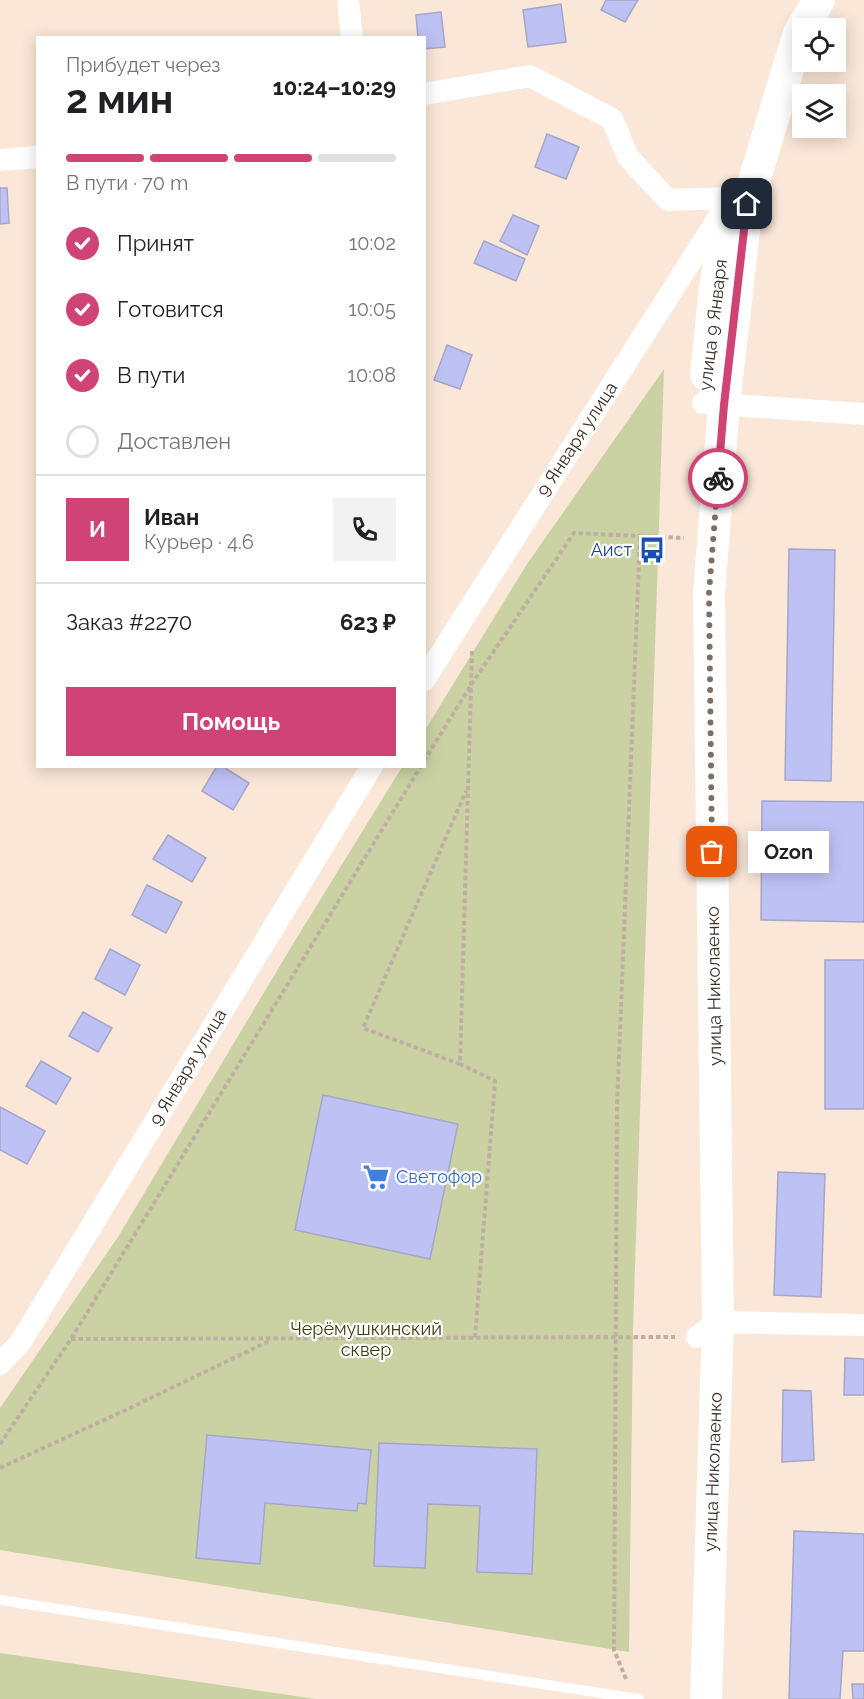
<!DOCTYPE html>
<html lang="ru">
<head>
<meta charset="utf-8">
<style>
  body { margin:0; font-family:Raleway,sans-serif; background:#f2f2f2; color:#202124; height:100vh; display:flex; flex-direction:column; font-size:22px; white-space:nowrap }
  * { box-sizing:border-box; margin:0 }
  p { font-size:20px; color:#757577 }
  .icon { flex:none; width:33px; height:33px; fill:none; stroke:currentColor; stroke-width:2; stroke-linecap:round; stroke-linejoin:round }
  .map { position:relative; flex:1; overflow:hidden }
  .sheet { position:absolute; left:36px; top:36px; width:390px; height:732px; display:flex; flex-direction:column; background:#fff; border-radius:0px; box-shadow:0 3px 15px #0003 }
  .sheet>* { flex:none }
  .controls { position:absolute; left:792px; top:18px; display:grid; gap:12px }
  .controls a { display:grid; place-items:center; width:54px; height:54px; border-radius:0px; background:#fff; box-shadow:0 3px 15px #0003; font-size:30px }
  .pin { position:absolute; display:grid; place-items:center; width:51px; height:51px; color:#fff; margin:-26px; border-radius:12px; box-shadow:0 3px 9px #0006 }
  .courier { position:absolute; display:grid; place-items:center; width:60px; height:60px; margin:-30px; border:4px solid #cf4375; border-radius:50%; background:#fff; color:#222; box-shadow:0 2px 8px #0007 }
  .bubble { position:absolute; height:42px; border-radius:0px; background:#fff; box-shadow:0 3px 15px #0003; font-size:20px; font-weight:700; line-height:42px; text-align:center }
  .overview em { font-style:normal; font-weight:700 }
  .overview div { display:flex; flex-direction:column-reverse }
  .overview { display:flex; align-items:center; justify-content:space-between; height:102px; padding:0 30px }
  h1 { font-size:39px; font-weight:700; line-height:45px }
  .bar { display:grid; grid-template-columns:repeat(4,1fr); gap:9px 6px; align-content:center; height:72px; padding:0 30px }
  .bar i { height:8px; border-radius:4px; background:#e0e0e0 }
  .bar .selected { background:#cf4375 }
  .bar p { grid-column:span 4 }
  .line { display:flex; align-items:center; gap:15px; padding:0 30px; border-top:2px solid #e0e0e0 }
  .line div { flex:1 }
  .round { display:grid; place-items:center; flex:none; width:63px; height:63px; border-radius:0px; background:#f2f2f2 }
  ol { padding:0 30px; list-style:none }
  li { display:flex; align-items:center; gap:18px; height:66px }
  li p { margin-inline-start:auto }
  li .icon { padding:6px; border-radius:50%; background:#cf4375; color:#fff; stroke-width:4 }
  li:last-child { color:#757577 }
  li i { width:33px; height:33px; border:3px solid #e0e0e0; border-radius:50% }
  .primary-button { display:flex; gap:12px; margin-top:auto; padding:12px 30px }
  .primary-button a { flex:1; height:69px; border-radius:0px; background:#cf4375; color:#fff; font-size:24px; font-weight:700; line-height:69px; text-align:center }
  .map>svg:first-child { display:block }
  .green { fill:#cad2a3 }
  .building { fill:#bec1f4; stroke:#a5a7c8; stroke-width:1.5 }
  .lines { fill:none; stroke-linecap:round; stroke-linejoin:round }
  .path { stroke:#bfafa1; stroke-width:4; stroke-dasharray:4.5 3; stroke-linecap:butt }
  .service { stroke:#fff; stroke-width:10 }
  .minor { stroke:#fff; stroke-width:22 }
  .secondary { stroke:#fff; stroke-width:32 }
  .done { stroke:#7e6f64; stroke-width:6; stroke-dasharray:0 10.8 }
  .route { stroke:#cf4375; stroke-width:8 }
  .labels { text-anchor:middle; stroke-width:4.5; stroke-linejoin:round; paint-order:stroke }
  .street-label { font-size:18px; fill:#3b2f26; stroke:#fff }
  .transit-label { font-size:18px; fill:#164399; stroke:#fff; text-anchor:end }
  .shop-label { font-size:18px; fill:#366cbe; stroke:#fff; text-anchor:start }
  .park-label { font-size:18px; fill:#3a3f0b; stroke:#fff }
</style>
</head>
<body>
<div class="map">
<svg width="864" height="1699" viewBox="0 0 864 1699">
  <rect width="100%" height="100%" fill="#fae7d8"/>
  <!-- green -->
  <g class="green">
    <path d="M664,369L633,1329L629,1652L0,1550V1408L118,1237L293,944L402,767L424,766L425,730L527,564Z"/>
    <path d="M0,1653L316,1699H0Z"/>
  </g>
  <!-- building -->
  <g class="building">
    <path d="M606,0H638L625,22L601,10Z"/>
    <path d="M561,4L566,42L528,47L523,10Z"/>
    <path d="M441,12L445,47L424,49V38H418L416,15Z"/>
    <path d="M547,134L579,147L566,179L535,167Z"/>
    <path d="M0,188H7L9,223L0,224Z"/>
    <path d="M513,215L539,226L527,255L500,241Z"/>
    <path d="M484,241L525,259L516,281L474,263Z"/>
    <path d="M447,345L472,355L460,389L434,380Z"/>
    <path d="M789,549L835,550L831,781L785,780Z"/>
    <path d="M217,766H222L249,783L233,810L202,791Z"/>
    <path d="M762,801L864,802V922L761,920Z"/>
    <path d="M168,835L206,858L192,882L153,859Z"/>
    <path d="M147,885L182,902L166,933L132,915Z"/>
    <path d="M110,949L140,965L125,995L95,979Z"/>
    <rect x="825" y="960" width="39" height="149"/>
    <path d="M83,1012L112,1028L98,1052L69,1036Z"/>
    <path d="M41,1061L71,1078L56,1104L26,1086Z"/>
    <path d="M323,1095L458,1124L430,1259L295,1230Z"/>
    <path d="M0,1107L45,1131L27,1164L0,1150Z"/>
    <path d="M778,1172L825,1174L821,1297L774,1295Z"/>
    <path d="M845,1358L864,1359V1395H844Z"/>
    <path d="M783,1390L811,1391L814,1460L782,1462Z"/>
    <path d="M207,1435L371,1450L366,1504L358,1503L357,1511L265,1503L260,1564L196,1558Z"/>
    <path d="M379,1443L537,1449L532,1574L477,1572L480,1506L428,1504L425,1568L374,1566Z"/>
    <path d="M794,1531L864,1534V1651H843L840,1699H789Z"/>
    <path d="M852,1684H864V1699H853Z"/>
  </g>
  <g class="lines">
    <!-- path -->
    <g class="path">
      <path d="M472,651L460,1064L495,1081L475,1338"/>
      <path d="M424,761L471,685L574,533L684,538"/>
      <path d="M460,1064L363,1028L466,791"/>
      <path d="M71,1339L675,1337"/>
      <path d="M0,1444L71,1339L421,766"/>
      <path d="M0,1468L130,1408L271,1340"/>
      <path d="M626,1679L614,1650L617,1106L640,536"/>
    </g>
    <!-- service -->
    <path class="service" d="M0,1600L639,1699"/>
    <!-- minor -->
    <g class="minor">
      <path d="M348,0L352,38"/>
      <path d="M424,94L530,76L612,119L628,157L668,200L731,198"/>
      <path d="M0,160L38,157"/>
      <path d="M703,403L864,414"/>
      <path d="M424,680L731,198"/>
      <path d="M697,1337L718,1322L864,1325"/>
      <path d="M0,1364L20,1343L372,766"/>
    </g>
    <!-- secondary -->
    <g class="secondary">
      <path d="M706,375L715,288L724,234"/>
      <path d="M706,1699L718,1322L709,593L724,405L747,204L799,33L819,0"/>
    </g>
  </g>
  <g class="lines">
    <!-- done -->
    <path class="done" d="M712,852L709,593L718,478"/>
    <!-- route -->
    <path class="route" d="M718,478L724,405L747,204"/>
  </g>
  <!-- icons -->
  <defs>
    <g id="bus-bare" transform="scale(2.07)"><path d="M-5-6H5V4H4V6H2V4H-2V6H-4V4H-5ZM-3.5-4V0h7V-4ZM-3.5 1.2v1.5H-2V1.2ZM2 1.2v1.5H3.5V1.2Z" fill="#1a4fb4" stroke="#fff" stroke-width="2.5" paint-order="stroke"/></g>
    <g id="supermarket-bare" transform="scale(2.07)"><path d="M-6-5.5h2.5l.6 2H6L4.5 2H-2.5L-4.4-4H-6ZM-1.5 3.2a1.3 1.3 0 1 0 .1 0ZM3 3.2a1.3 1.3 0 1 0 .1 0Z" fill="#3f7fe0" stroke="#fff" stroke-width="2.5" paint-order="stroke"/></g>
  </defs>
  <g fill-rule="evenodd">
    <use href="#bus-bare" x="652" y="550"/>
    <use href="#supermarket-bare" x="376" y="1177"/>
  </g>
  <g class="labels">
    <!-- street labels -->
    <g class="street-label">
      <text transform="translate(713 325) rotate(-83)" y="6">улица 9 Января</text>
      <text transform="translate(577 439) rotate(-57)" y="6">9 Января улица</text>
      <text transform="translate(714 986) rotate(-91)" y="6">улица Николаенко</text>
      <text transform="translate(188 1067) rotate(-59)" y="6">9 Января улица</text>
      <text transform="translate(713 1472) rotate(-88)" y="6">улица Николаенко</text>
    </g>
    <!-- transit labels -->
    <g class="transit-label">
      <text x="632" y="556">Аист</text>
    </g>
    <!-- shop labels -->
    <g class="shop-label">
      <text x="396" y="1183">Светофор</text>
    </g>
    <!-- park labels -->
    <g class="park-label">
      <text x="366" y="1335">Черёмушкинский<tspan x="366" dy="21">сквер</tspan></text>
    </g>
  </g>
</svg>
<div class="controls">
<a><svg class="icon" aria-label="locate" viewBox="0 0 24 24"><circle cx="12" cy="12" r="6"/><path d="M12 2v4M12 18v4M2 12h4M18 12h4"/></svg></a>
<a><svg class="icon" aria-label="layers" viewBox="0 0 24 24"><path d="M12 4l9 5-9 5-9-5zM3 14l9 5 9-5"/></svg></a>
</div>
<div class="pin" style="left:712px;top:852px;background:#ea580c"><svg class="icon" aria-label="bag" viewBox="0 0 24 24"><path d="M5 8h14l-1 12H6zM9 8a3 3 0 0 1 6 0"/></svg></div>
<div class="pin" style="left:747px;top:204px;background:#1f2937"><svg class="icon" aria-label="home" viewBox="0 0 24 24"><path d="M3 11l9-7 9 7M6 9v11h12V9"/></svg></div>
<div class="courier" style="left:718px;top:478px"><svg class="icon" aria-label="bike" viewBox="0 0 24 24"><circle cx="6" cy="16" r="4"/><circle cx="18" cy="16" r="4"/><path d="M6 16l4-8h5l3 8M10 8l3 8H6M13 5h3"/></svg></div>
<div class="bubble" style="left:748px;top:831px;width:81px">Ozon</div>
<section class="sheet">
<div class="overview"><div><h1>2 мин</h1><p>Прибудет через</p></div><em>10:24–10:29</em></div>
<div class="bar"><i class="selected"></i><i class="selected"></i><i class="selected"></i><i></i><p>В пути · 70 m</p></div>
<ol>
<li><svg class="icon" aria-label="check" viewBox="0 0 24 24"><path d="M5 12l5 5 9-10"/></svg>Принят<p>10:02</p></li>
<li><svg class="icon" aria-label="check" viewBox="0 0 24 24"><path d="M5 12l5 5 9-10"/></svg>Готовится<p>10:05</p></li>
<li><svg class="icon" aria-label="check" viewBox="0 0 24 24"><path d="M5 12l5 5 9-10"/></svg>В пути<p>10:08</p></li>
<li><i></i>Доставлен</li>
</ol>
<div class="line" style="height:108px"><b class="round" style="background:#cf4375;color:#fff">И</b><div><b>Иван</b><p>Курьер · 4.6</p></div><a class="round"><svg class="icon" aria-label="phone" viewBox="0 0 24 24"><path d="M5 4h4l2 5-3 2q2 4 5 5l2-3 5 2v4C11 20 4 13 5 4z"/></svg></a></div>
<div class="line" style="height:78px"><div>Заказ #2270</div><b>623 ₽</b></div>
<div class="primary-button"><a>Помощь</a></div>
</section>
</div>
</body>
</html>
